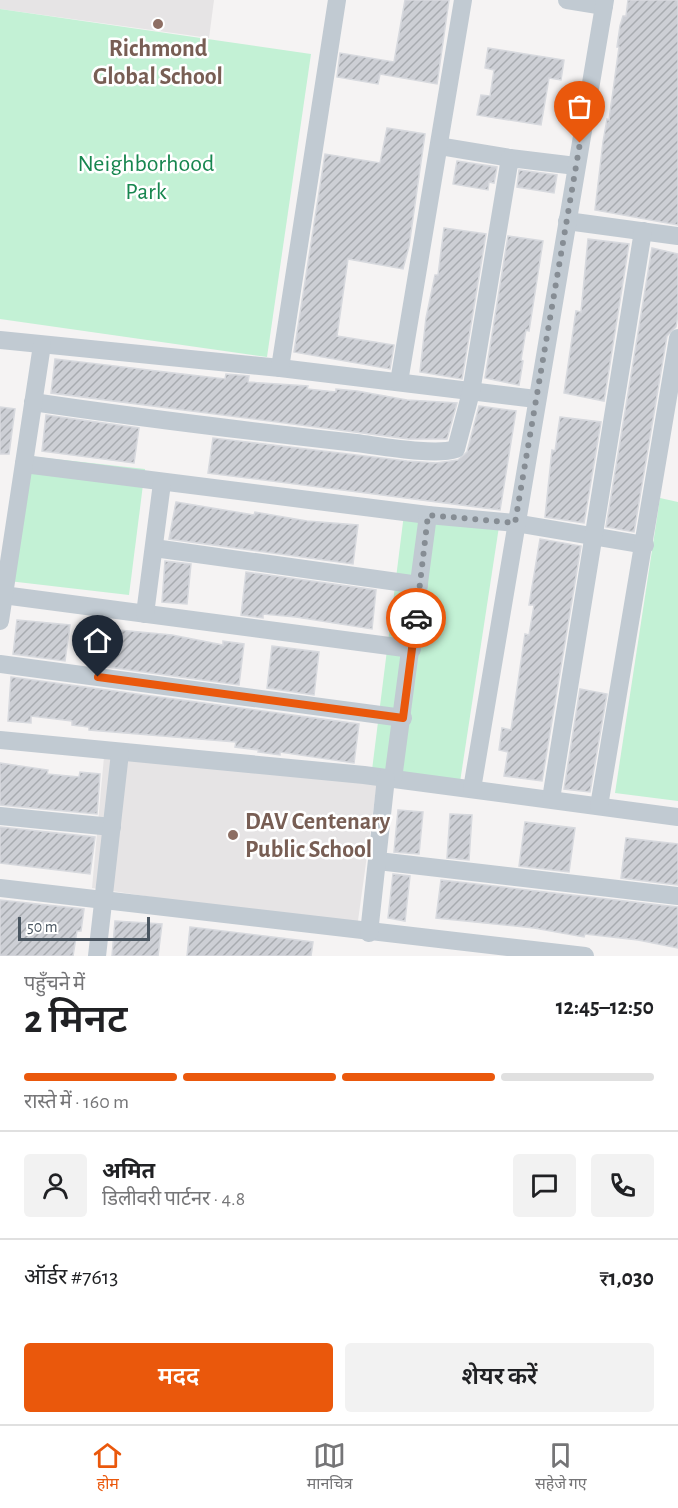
<!DOCTYPE html>
<html lang="hi">
<head>
<meta charset="utf-8">
<style>
  body { margin:0; font-family:"Alegreya Sans","Noto Sans Devanagari",sans-serif; background:#f2f2f2; color:#202124; height:100vh; display:flex; flex-direction:column; font-size:22px; white-space:nowrap }
  * { box-sizing:border-box; margin:0 }
  p { font-size:20px; color:#757577 }
  .icon { flex:none; width:33px; height:33px; fill:none; stroke:currentColor; stroke-width:2; stroke-linecap:round; stroke-linejoin:round }
  .map { position:relative; height:956px; overflow:hidden }
  .details { display:flex; flex-direction:column; background:#fff; flex:1 }
  .details>* { flex:none }
  .scale { position:absolute; left:18px; bottom:15px; width:132px; box-sizing:border-box; padding-left:6px; border:3px solid #4a5661; border-top:0; font-size:16px; line-height:21px; white-space:nowrap; color:#4a5661; -webkit-text-stroke:4px #fff; paint-order:stroke }
  .pin { position:absolute; display:grid; place-items:center; width:51px; height:51px; color:#fff; margin:-62px -26px; border-radius:50% 50% 50% 0; rotate:-45deg; box-shadow:0 0 6px #0007 }
  .pin .icon { rotate:45deg }
  .courier { position:absolute; display:grid; place-items:center; width:60px; height:60px; margin:-30px; border:4px solid #ea580c; border-radius:50%; background:#fff; color:#222; box-shadow:0 2px 8px #0007 }
  .summary em { font-style:normal; font-weight:600 }
  .summary div { display:flex; flex-direction:column-reverse }
  .summary { display:flex; align-items:center; justify-content:space-between; height:102px; padding:0 24px }
  h1 { font-size:39px; font-weight:600; line-height:45px }
  .bar { display:grid; grid-template-columns:repeat(4,1fr); gap:9px 6px; align-content:center; height:72px; padding:0 24px }
  .bar i { height:8px; border-radius:4px; background:#e0e0e0 }
  .bar .on { background:#ea580c }
  .bar p { grid-column:span 4 }
  .line { display:flex; align-items:center; gap:15px; padding:0 24px; border-top:2px solid #e0e0e0 }
  .line div { flex:1 }
  .round { display:grid; place-items:center; flex:none; width:63px; height:63px; border-radius:6px; background:#f2f2f2 }
  .primary-button { display:flex; gap:12px; margin-top:auto; padding:12px 24px }
  .primary-button a { flex:1; height:69px; border-radius:6px; background:#ea580c; color:#fff; font-size:24px; font-weight:600; line-height:69px; text-align:center }
  .primary-button a+a { background:#f2f2f2; color:#202124 }
  .dock { display:flex; justify-content:space-around; align-items:center; height:84px; border-top:2px solid #e0e0e0; background:#fff; font-size:16px; color:#757577 }
  .dock a { display:grid; justify-items:center; gap:3px }
  .dock .on { color:#ea580c }
  .map>svg:first-child { display:block }
  .education { fill:#e6e4e5 }
  .green { fill:#c3f1d5 }
  .building { fill:url(#building-hatch); stroke:#d7d9de; stroke-width:1.5 }
  .lines { fill:none; stroke-linecap:round; stroke-linejoin:round }
  .minor { stroke:#c1cad2; stroke-width:18 }
  .done { stroke:#868d94; stroke-width:6; stroke-dasharray:0 10.8 }
  .route { stroke:#ea580c; stroke-width:8 }
  .education-dot { fill:#8d6e63; stroke:#fff; stroke-width:2 }
  .labels { text-anchor:middle; stroke-width:5; stroke-linejoin:round; paint-order:stroke }
  .education-label { font-size:24px; font-weight:bold; fill:#785e54; stroke:#fff }
  .park-label { font-size:24px; fill:#17864f; stroke:#fff }
</style>
</head>
<body>
<div class="map">
<svg width="678" height="956" viewBox="0 0 678 956">
  <defs>
    <pattern id="building-hatch" width="6" height="6" patternUnits="userSpaceOnUse" patternTransform="scale(1.5)"><rect width="6" height="6" fill="#cdcfd5"/><path d="M-1 1l2-2M0 6l6-6M5 7l2-2" fill="none" stroke="#a8abb0"/></pattern>
  </defs>
  <rect width="100%" height="100%" fill="#f5f3f3"/>
  <!-- education -->
  <g class="education">
    <path d="M0,0H214L209,38L0,9Z"/>
    <path d="M105,746L377,783L357,928L92,888Z"/>
  </g>
  <!-- green -->
  <g class="green">
    <path d="M0,9L311,54L267,357L0,319Z"/>
    <path d="M19,455L145,469L129,595L0,580Z"/>
    <path d="M660,498L678,502V801L615,793Z"/>
    <path d="M405,506L500,520L460,782L372,770Z"/>
  </g>
  <!-- building -->
  <g class="building">
    <path d="M405,0H449L437,84L380,74L378,84L337,77L340,53L394,62Z"/>
    <path d="M628,0H678V225L595,210L603,142L607,119L609,120L619,47H617L620,26L623,16H626Z"/>
    <path d="M488,48L564,60L561,80L549,78L541,125L477,115L481,95L490,96L494,70L485,68Z"/>
    <path d="M387,128L425,134L409,246L403,269L348,259L337,336L394,345L390,369L294,352L325,154L380,163Z"/>
    <path d="M457,161L497,167L494,183L489,182L488,190L453,184Z"/>
    <path d="M519,170L557,175L554,193L517,187Z"/>
    <path d="M444,228L486,234L462,379L420,372L426,318L435,275H438Z"/>
    <path d="M508,236L543,241L529,331L526,330L521,360L523,361L519,385L485,378Z"/>
    <path d="M588,239L629,244L604,401L564,393L576,311L581,312Z"/>
    <path d="M652,248L678,254V314L676,327L667,336L634,532L606,527Z"/>
    <path d="M55,359L225,379L226,374L249,376L248,382L308,386L307,389L336,392V389L357,391L407,400L457,403L447,439H409L51,393Z"/>
    <path d="M479,406L516,411L500,510L208,473L213,438L407,461L436,463L458,460L467,452Z"/>
    <path d="M0,407L15,409L9,454H0Z"/>
    <path d="M46,415L139,428L134,463L42,451Z"/>
    <path d="M560,417L601,422L584,523L545,517L552,450L555,451Z"/>
    <path d="M176,502L254,515L255,512L307,521L358,525L353,564L169,539Z"/>
    <path d="M540,539L581,546L542,781L504,776L508,752L499,750L502,728L511,730L525,634L529,635L534,605H529Z"/>
    <path d="M165,561L191,564L187,604L162,602Z"/>
    <path d="M246,572L376,590L372,629L296,617L263,614V618L241,615Z"/>
    <path d="M17,620L70,625L65,661L13,654Z"/>
    <path d="M97,628L172,635L223,645V641L244,644L239,685L93,665Z"/>
    <path d="M272,646L319,652L314,695L267,688Z"/>
    <path d="M11,677L359,724L354,763L280,752V755L258,752L259,750L235,747L236,742L89,730V727L72,725V721L31,716V723L8,721Z"/>
    <path d="M580,689L607,694L590,792L564,789Z"/>
    <path d="M0,763L48,770L47,774L79,777L80,772L100,774L97,814L0,805Z"/>
    <path d="M398,810L423,812L419,854L394,852Z"/>
    <path d="M450,814L472,815L469,860L447,858Z"/>
    <path d="M525,822L575,828L569,872L519,866Z"/>
    <path d="M0,827L95,837L90,874L0,863Z"/>
    <path d="M626,838L678,844V885L621,878Z"/>
    <path d="M393,874L410,876L405,921L388,918Z"/>
    <path d="M441,880L678,907V948L638,940L585,934L584,937L534,928L436,918Z"/>
    <path d="M0,900L84,909L81,931H77L73,956H0Z"/>
    <path d="M115,921L162,924L158,956H112Z"/>
    <path d="M190,927L313,942L311,956H187Z"/>
  </g>
  <g class="lines">
    <!-- minor -->
    <g class="minor">
      <path d="M567,0L604,6"/>
      <path d="M439,146L510,158"/>
      <path d="M567,221L678,236"/>
      <path d="M0,340L280,368L536,399"/>
      <path d="M280,368L337,0"/>
      <path d="M399,382L463,0"/>
      <path d="M33,402C141,418 248,431 356,443C381,446 435,456 456,449L471,392L510,158L576,166"/>
      <path d="M24,464L428,515L515,523L645,545"/>
      <path d="M154,548L419,585"/>
      <path d="M3,595L412,649"/>
      <path d="M145,614L162,483"/>
      <path d="M0,621L42,345"/>
      <path d="M0,664L403,718"/>
      <path d="M0,740L364,775L678,817"/>
      <path d="M393,779L428,515"/>
      <path d="M472,789L605,0"/>
      <path d="M551,799L643,231"/>
      <path d="M599,806L678,338"/>
      <path d="M0,816L112,827"/>
      <path d="M378,861L678,896"/>
      <path d="M0,888L585,956"/>
      <path d="M369,933L386,778"/>
      <path d="M97,956L120,753"/>
    </g>
  </g>
  <g class="lines">
    <!-- done -->
    <path class="done" d="M416,618L428,515L515,523L580,143"/>
    <!-- route -->
    <path class="route" d="M98,677L403,718L416,618"/>
  </g>
  <!-- markers -->
  <g class="education-dot">
    <circle cx="158" cy="24" r="6"/>
    <circle cx="233" cy="835" r="6"/>
  </g>
  <g class="labels">
    <!-- education labels -->
    <g class="education-label">
      <text x="158" y="56">Richmond<tspan x="158" dy="28">Global School</tspan></text>
      <text x="245" y="829" text-anchor="start">DAV Centenary<tspan x="245" dy="28">Public School</tspan></text>
    </g>
    <!-- park labels -->
    <g class="park-label">
      <text x="146" y="171">Neighborhood<tspan x="146" dy="28">Park</tspan></text>
    </g>
  </g>
</svg>
<div class="scale">50 m</div>
<div class="pin" style="left:580px;top:143px;background:#ea580c"><svg class="icon" aria-label="bag" viewBox="0 0 24 24"><path d="M5 8h14l-1 12H6zM9 8a3 3 0 0 1 6 0"/></svg></div>
<div class="pin" style="left:98px;top:677px;background:#1f2937"><svg class="icon" aria-label="home" viewBox="0 0 24 24"><path d="M3 11l9-7 9 7M6 9v11h12V9"/></svg></div>
<div class="courier" style="left:416px;top:618px"><svg class="icon" aria-label="car" viewBox="0 0 24 24"><path d="M5 17H2v-5l4-1 3-4h7l3 4 3 1v5h-3M9 17h6M6 11h13"/><circle cx="7" cy="17" r="2"/><circle cx="17" cy="17" r="2"/></svg></div>
</div>
<section class="details">
<div class="summary"><div><h1>2 मिनट</h1><p>पहुँचने में</p></div><em>12:45–12:50</em></div>
<div class="bar"><i class="on"></i><i class="on"></i><i class="on"></i><i></i><p>रास्ते में · 160 m</p></div>
<div class="line" style="height:108px"><a class="round"><svg class="icon" aria-label="person" viewBox="0 0 24 24"><circle cx="12" cy="8" r="4"/><path d="M4 21q1-7 8-7t8 7"/></svg></a><div><b>अमित</b><p>डिलीवरी पार्टनर · 4.8</p></div><a class="round"><svg class="icon" aria-label="chat" viewBox="0 0 24 24"><path d="M4 5h16v11H9l-5 4z"/></svg></a><a class="round"><svg class="icon" aria-label="phone" viewBox="0 0 24 24"><path d="M5 4h4l2 5-3 2q2 4 5 5l2-3 5 2v4C11 20 4 13 5 4z"/></svg></a></div>
<div class="line" style="height:78px"><div>ऑर्डर #7613</div><b>₹1,030</b></div>
<div class="primary-button"><a>मदद</a><a>शेयर करें</a></div>
</section>
<nav class="dock">
<a class="on"><svg class="icon" aria-label="home" viewBox="0 0 24 24"><path d="M3 11l9-7 9 7M6 9v11h12V9"/></svg>होम</a>
<a><svg class="icon" aria-label="map" viewBox="0 0 24 24"><path d="M3 6l6-2 6 2 6-2v14l-6 2-6-2-6 2zM9 4v14M15 6v14"/></svg>मानचित्र</a>
<a><svg class="icon" aria-label="saved" viewBox="0 0 24 24"><path d="M7 4h10v16l-5-4-5 4z"/></svg>सहेजे गए</a>
</nav>
</body>
</html>
